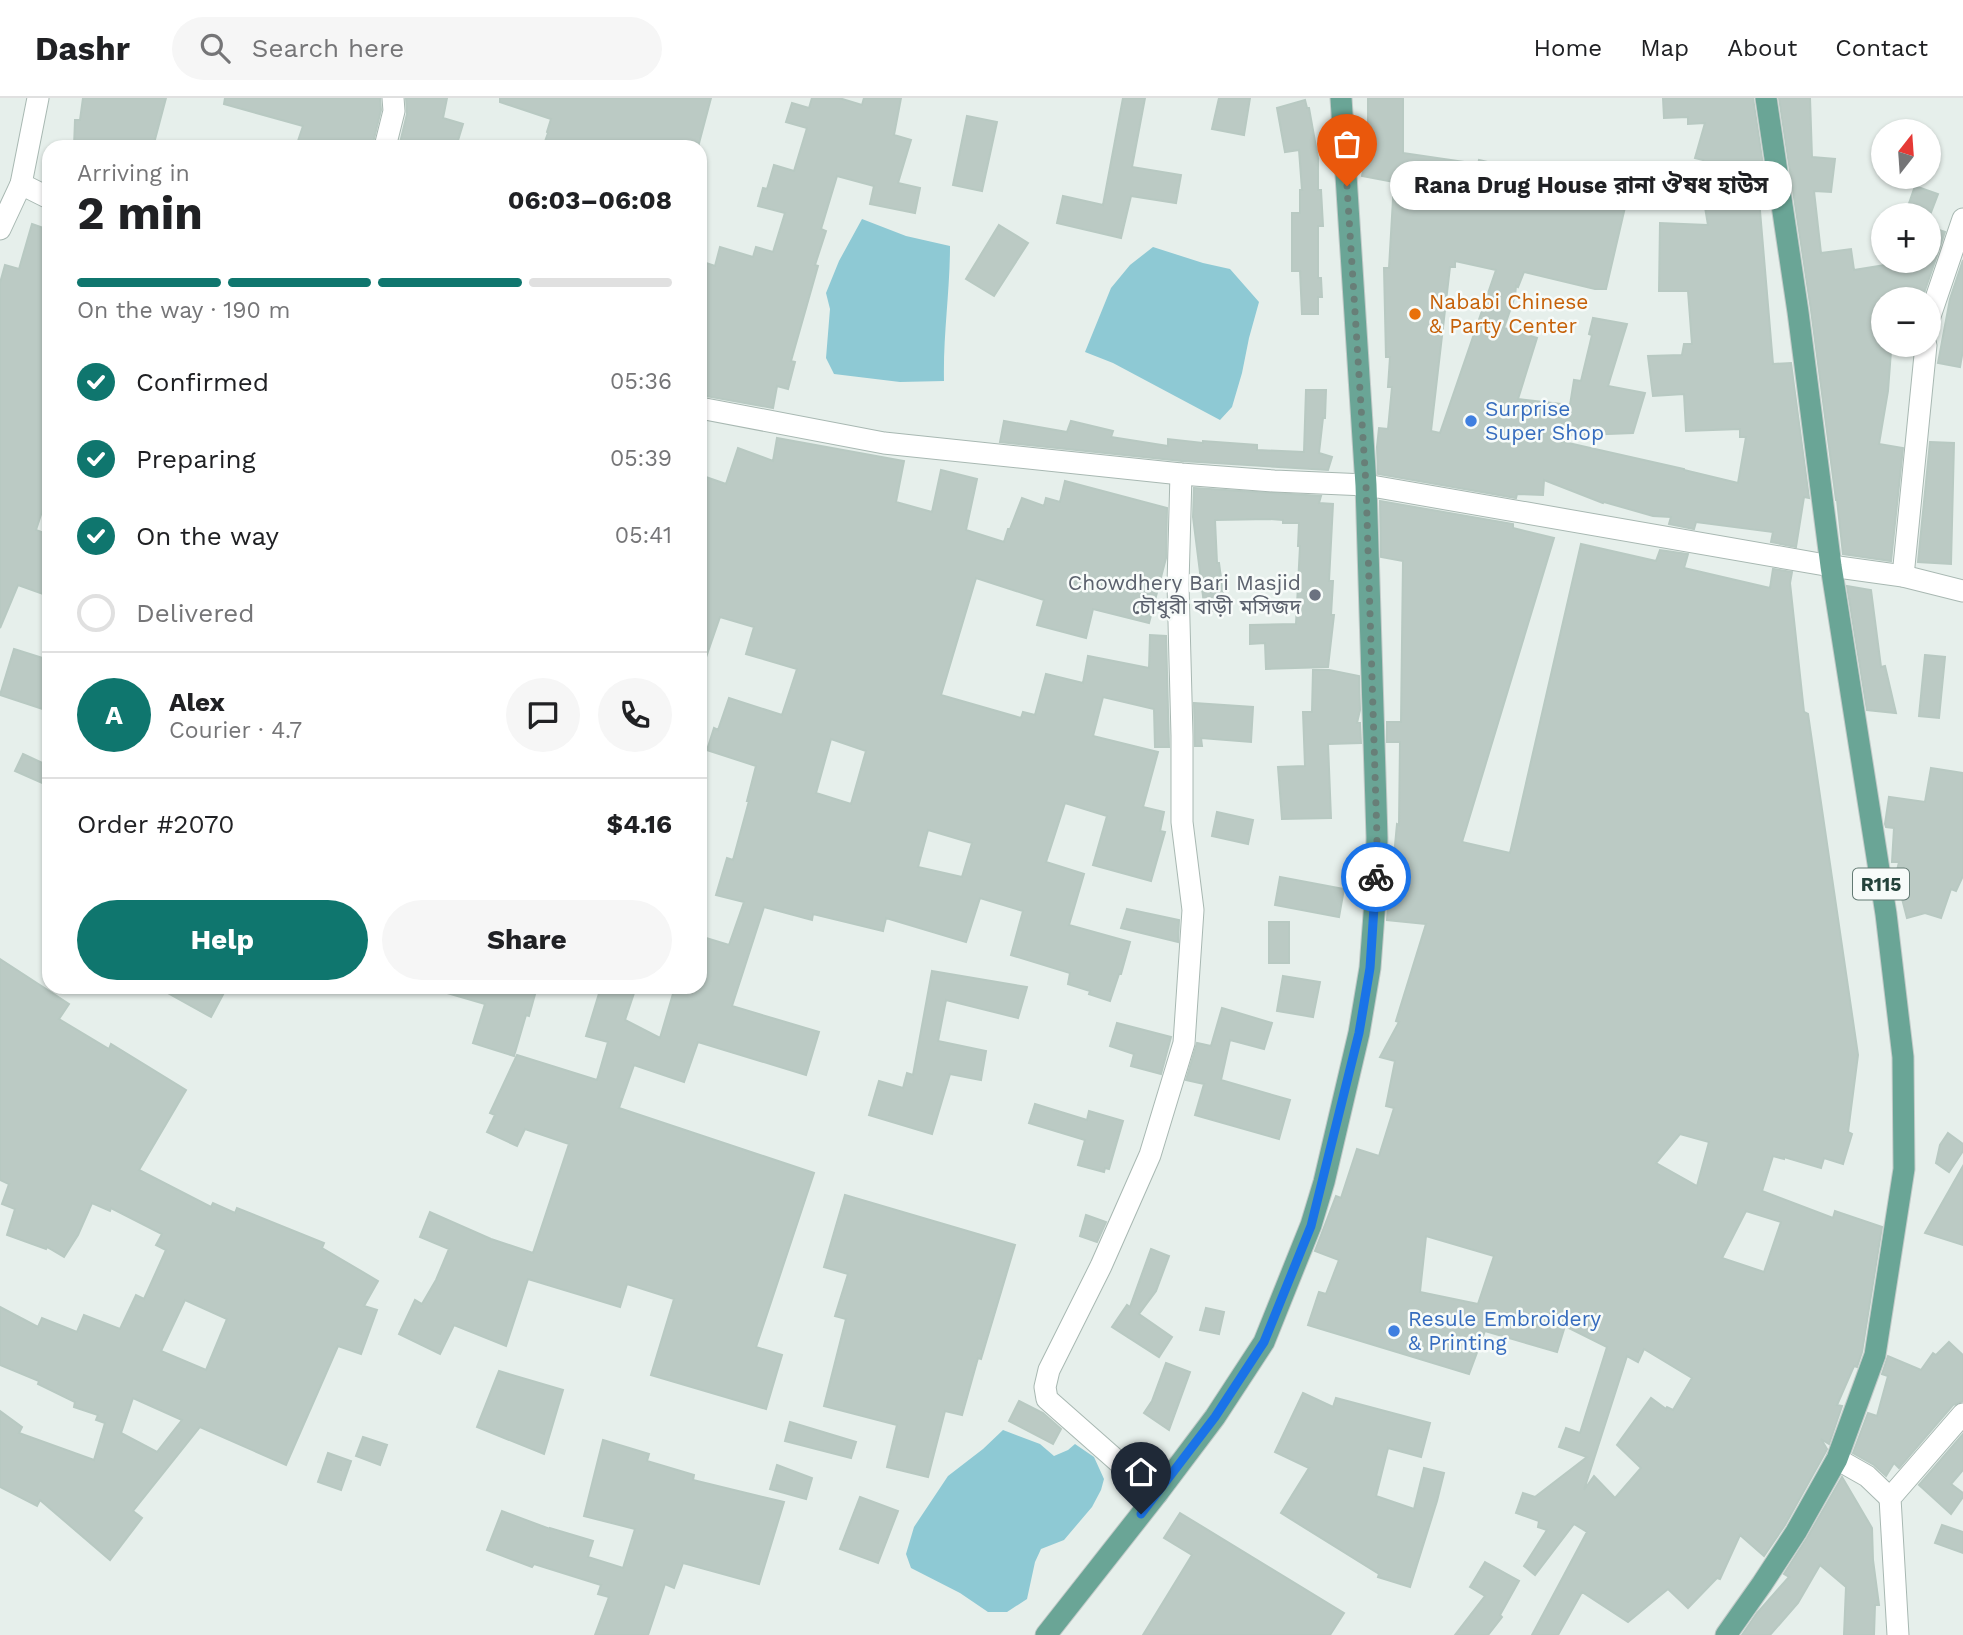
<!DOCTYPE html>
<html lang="en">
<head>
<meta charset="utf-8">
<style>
  body { margin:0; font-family:"Work Sans","Noto Sans Bengali",sans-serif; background:#f6f6f6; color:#202124; height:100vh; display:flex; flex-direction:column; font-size:26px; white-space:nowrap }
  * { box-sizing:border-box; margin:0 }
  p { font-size:23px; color:#757577 }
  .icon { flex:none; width:38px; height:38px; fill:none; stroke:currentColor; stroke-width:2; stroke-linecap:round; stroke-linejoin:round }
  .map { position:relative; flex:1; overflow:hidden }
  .details { position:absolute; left:42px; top:42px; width:665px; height:854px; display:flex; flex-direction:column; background:#fff; border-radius:21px; box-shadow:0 2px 5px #0004 }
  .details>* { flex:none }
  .needle { width:46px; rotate:17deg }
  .buttons { position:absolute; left:1871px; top:21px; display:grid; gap:14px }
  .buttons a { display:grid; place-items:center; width:70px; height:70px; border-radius:50%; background:#fff; box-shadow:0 2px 5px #0004; font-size:35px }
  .pin { position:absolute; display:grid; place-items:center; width:60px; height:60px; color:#fff; margin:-72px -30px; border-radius:50% 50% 50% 0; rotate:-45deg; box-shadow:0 0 7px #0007 }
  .pin .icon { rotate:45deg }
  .courier { position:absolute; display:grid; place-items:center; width:70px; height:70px; margin:-35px; border:5px solid #1a73e8; border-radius:50%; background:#fff; color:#222; box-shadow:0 2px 9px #0007 }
  .bubble { position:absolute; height:49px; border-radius:24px; background:#fff; box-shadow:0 2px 5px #0004; font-size:23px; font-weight:700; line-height:49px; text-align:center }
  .summary em { font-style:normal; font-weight:700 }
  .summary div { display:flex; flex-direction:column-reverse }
  .summary { display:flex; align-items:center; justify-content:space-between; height:119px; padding:0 35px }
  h1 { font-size:46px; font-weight:700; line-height:52px }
  .bar { display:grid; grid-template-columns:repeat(4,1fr); gap:10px 7px; align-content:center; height:84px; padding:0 35px }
  .bar i { height:9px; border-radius:5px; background:#e0e0e0 }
  .bar .on { background:#0f766e }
  .bar p { grid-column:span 4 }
  .line { display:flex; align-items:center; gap:18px; padding:0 35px; border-top:2px solid #e0e0e0 }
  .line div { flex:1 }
  .round { display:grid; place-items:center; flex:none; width:74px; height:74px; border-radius:37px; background:#f6f6f6 }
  ol { padding:0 35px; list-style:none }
  li { display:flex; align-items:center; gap:21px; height:77px }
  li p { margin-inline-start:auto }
  li .icon { padding:7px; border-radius:50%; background:#0f766e; color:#fff; stroke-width:4 }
  li:last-child { color:#757577 }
  li i { width:38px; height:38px; border:4px solid #e0e0e0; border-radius:50% }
  .primary-button { display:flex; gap:14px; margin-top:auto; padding:14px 35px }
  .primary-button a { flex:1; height:80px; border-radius:42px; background:#0f766e; color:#fff; font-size:28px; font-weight:700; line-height:80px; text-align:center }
  .primary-button a+a { background:#f6f6f6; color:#202124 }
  header { display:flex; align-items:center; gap:42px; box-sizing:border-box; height:98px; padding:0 35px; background:#fff; border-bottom:2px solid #e0e0e0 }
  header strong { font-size:33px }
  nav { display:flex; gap:38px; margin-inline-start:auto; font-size:24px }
  .search { width:490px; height:63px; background:#f6f6f6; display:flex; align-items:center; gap:18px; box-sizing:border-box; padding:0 24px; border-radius:38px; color:#757577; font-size:26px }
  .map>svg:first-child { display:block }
  .water { fill:#8ec9d4 }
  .building { fill:#bbcac4; stroke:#b8c9c2; stroke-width:2; fill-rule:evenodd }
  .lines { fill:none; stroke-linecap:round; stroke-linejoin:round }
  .street-casing { stroke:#a8b8b2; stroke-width:23 }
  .primary-casing { stroke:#c2cac8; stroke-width:23 }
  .street { stroke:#fff; stroke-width:21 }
  .primary { stroke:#6aa596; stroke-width:21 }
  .done { stroke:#687f78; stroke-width:7; stroke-dasharray:0 12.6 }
  .route { stroke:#1a73e8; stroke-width:9 }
  .food-dot { fill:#e8710a; stroke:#f7fbf9; stroke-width:2.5 }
  .shop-dot { fill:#3f7fe0; stroke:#f7fbf9; stroke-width:2.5 }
  .worship-dot { fill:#6b7280; stroke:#f7fbf9; stroke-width:2.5 }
  .labels { text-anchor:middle; stroke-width:5; stroke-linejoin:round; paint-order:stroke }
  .shield { fill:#f7fbf9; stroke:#637a73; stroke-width:2 }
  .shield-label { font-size:19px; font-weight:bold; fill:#24423a }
  .food-label { font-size:21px; fill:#c56008; stroke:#f7fbf9; text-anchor:start }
  .shop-label { font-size:21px; fill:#366cbe; stroke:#f7fbf9; text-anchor:start }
  .worship-label { font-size:21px; fill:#5b616d; stroke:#f7fbf9; text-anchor:end }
</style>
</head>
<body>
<header>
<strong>Dashr</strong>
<div class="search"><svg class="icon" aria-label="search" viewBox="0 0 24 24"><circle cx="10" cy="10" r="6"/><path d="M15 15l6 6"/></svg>Search here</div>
<nav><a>Home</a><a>Map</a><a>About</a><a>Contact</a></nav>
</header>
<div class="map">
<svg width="1963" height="1537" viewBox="0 0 1963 1537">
  <rect width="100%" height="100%" fill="#e6efeb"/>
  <!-- water -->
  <g class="water">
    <path d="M862,121L906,138L950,148C950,193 943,237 944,283L900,284L834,276L826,260L830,211L826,195L839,163Z"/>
    <path d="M1153,149L1203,165L1230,171L1259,204L1249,240L1242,275L1232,309L1220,322L1113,265L1085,254L1111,190L1130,167Z"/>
    <path d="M1003,1332L1040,1346L1054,1358L1068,1352L1075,1346L1094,1359L1104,1381L1101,1392L1092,1409L1064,1442L1041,1451L1035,1464L1027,1501L1007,1514H988L960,1495L911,1470L906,1456L914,1429L948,1378L983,1351Z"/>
  </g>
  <!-- building -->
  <g class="building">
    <path d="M83,0H166L153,49H74L75,22H80Z"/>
    <path d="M225,0H380L381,12L372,49H296L303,28L224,6Z"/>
    <path d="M406,0H447L443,20L463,26L456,49H399L407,16Z"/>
    <path d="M500,0H711L698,49H636L620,45L619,49H543L548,35L547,34L551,21L500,4Z"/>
    <path d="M812,0H839L862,7L864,0H901L894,37L911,42L898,85L920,90L915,115L870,106L874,88L837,78L821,131L826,133L815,167L818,168L791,263L795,264L788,291L777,288L773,310L700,297V229L706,208L700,206V163L715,168L720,149L753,159L756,149L773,154L785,115L758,108L763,90L767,91L774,67L794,73L807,30L786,24L792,5L809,10Z"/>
    <path d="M1123,0H1145L1132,69L1181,77L1176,105L1131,98L1121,140L1057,125L1063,98L1103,107Z"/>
    <path d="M1219,0H1250L1244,37L1212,31Z"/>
    <path d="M1368,0H1403V55L1478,66L1479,62L1525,73V70L1581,84L1582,81L1629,92L1606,191H1595L1524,174L1518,189L1516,188L1515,198L1504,230L1537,240L1518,301L1570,307L1574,282L1581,283L1592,237L1589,236L1593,220L1627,226L1608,288L1645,295L1633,335L1556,338L1555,342L1684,371V372L1738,385L1746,339H1740V331L1686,333L1684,296L1653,298L1648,258L1682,257L1684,246H1692L1688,193H1659L1660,125L1708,127L1702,91L1695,89L1703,62L1695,60L1705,25L1688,26V19L1664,20L1663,0H1753L1768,100L1759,101L1773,266L1791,265L1809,400L1804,399L1796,449L1771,444L1773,434L1696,424L1694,431L1669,426L1671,419L1653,418L1604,404L1603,405L1544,382L1543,397L1517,396L1516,400L1378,376L1377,349L1379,330L1388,331L1392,289H1388L1390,259H1386L1384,170H1389L1394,84L1362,78L1368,47ZM1455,163L1496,172L1440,335L1431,333L1450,169H1455Z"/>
    <path d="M1779,0H1810L1812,59L1835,61L1831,94L1814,93L1821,155L1851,151L1854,172L1891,166L1892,163H1928V147L1933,130L1945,134L1922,201H1883V247H1890L1891,253L1888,293L1879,346L1903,350L1891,463L1843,456L1837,402H1836L1811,212Z"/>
    <path d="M1305,2L1307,10H1309L1318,60V92H1321L1323,128H1318V180H1321L1322,199H1318V216H1302L1300,173H1292V115H1300V92H1302L1299,52L1285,54L1277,10Z"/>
    <path d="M967,18L997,24L982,93L953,87Z"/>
    <path d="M1915,88L1938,96L1930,117H1905Z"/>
    <path d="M32,126L49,132V392L36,432L49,437V498L18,487L0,530V185L5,167L19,171Z"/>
    <path d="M999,127L1028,145L994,198L966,181Z"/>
    <path d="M1963,162V252L1960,269L1938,265L1950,201Z"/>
    <path d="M1306,292H1326L1325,320H1323L1319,355L1332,359L1328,372L1182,363L1000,344L1004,323L1067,334L1071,323L1113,333L1111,339L1168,348V341L1203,345V343L1257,347V352L1304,354Z"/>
    <path d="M777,340L904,363L896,404L932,414L941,372L977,381L966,432L1004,444L1008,431H1010L1022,400L1044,408L1046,400L1060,404L1065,383L1167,410L1166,460L1149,525L1093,511L1086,540L1037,527L1044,502L976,480L941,597L1021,620L1023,614L1035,617L1046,576L1083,585L1088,558L1149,570L1150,537L1166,538L1169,649H1155L1154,611L1103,599L1093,638L1158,654L1143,709L1164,714L1160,733L1165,734L1151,783L1093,767L1107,718L1065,705L1046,764L1084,776L1069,827L1130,844L1121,876H1119L1110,903L1089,896L1090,893L1068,886L1070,875L1011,857L1023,813L980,800L966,844L886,820L883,833L813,816L812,822L764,809L732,908L819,934L806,977L698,944L684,984L634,967L619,1010L814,1075L756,1249L782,1257L766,1311L651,1277L674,1201L627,1186L620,1209L528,1181L506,1248L454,1227L440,1256L399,1236L415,1202L422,1206L436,1182L449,1151L420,1139L430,1114L491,1141L533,1155L569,1046L525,1031L517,1048L487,1034L495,1017L490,1015L517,957L597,982L608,944L586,938L601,889H636L625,922L660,940L675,889H700V838L729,847L744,804L716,797L727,760L733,762L749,703H747L756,668L707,652L714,630L718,632L729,600L782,617L797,571L746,556L754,529L720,519L703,568L700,567V377L726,386L738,350L773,363ZM831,641L866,653L851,706L816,695ZM928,732L972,745L962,779L918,769Z"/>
    <path d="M1930,344L1954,345L1951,466L1918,464Z"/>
    <path d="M1194,390L1321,398L1319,405L1333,406L1329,483H1333L1331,517H1334L1328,569L1266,571L1265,545L1250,546V527L1296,526L1300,448H1298L1299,425H1283V422L1269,421L1215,422L1217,465H1219L1224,502L1219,503L1220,512L1205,514L1193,419Z"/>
    <path d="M1380,403L1513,426V430L1554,440L1462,744L1510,755L1581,446L1656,463L1660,452L1688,456L1684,470L1770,490L1773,471L1792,474L1790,485L1804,614L1808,616L1858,957L1848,1034L1852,1036L1843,1066L1824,1060L1821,1070L1784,1059V1061L1773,1058L1762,1093L1833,1120L1835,1113L1882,1129L1862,1254L1857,1269L1854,1268L1837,1307L1842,1308L1829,1346L1821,1341L1827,1351L1825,1355L1785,1427L1764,1458L1740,1437L1720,1481L1717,1480L1688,1510L1668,1491L1628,1524L1582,1494L1558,1537H1532L1587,1434L1574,1426L1535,1477L1524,1468L1547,1432L1538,1429L1539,1423L1516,1415L1523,1395L1535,1399L1587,1359L1559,1349L1566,1330L1580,1335L1607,1249L1565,1228L1557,1254L1485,1233L1469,1276L1308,1227L1319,1194L1326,1196L1339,1162L1315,1153L1336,1098L1341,1100L1357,1051L1379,1058L1394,1010L1386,1008L1395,963L1380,959L1399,924L1396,923L1426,826L1387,822L1389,790H1391L1397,726L1399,727L1400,644H1387V624H1401L1403,463L1381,459ZM1680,1036L1709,1044L1697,1088L1656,1065ZM1746,1113L1781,1124L1764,1174L1722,1160ZM1426,1138L1494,1158L1478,1206L1420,1194ZM1644,1251L1692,1280L1673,1312L1667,1309L1666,1311L1651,1300L1617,1347L1641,1370L1615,1400L1594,1378L1584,1392L1627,1258L1638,1264Z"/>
    <path d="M1847,488L1871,492L1881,569L1885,568L1896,615L1867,612Z"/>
    <path d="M14,551L49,562V613L0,597Z"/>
    <path d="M1925,557L1945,559L1939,620L1919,618Z"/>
    <path d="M1313,572H1329L1359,578L1360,612L1357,625H1360L1361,645L1328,646L1331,720L1282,721L1278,669L1305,668L1303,614H1312Z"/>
    <path d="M1194,605L1253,609L1251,644L1201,640L1202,648H1195Z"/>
    <path d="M23,656L49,668V688L15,673Z"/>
    <path d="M1931,670L1963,675V778L1956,793L1951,791L1941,820L1925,815L1907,820L1898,785H1894L1899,764H1892L1894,730L1886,729L1885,726L1889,699L1925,704Z"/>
    <path d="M1217,714L1253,722L1248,746L1212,738Z"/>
    <path d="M1280,779L1344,791L1339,819L1275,807Z"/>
    <path d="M1127,811L1179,822L1178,844L1121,830Z"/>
    <rect x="1269" y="824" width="20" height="41"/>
    <path d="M0,861L69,906L59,921L109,951L111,946L186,992L139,1072L211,1109L213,1105L235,1115L237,1110L324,1145L322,1150L378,1183L364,1208L377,1212L361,1256L338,1248L286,1367L200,1329L133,1413L142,1420L110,1462L40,1402L37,1408L0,1389V1313L22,1329L19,1335L94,1362L105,1325L96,1322L98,1317L74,1309L75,1304L38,1286L39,1283L0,1267V1209L38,1229L42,1220L77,1234L84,1217L120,1231L136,1197L144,1201L166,1152L156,1147L162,1136L111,1110L110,1113L92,1105L78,1137L64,1159L47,1149L46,1151L7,1137L15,1111L2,1106L9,1086L0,1082ZM185,1202L227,1221L206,1272L161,1253ZM133,1300L182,1322L157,1354L121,1335Z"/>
    <path d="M932,873L1027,889L1018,920L946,902L938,943L986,953L981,982L950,976L932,1036L869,1017L879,983L903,990L907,975L913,977Z"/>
    <path d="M1283,878L1320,884L1313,919L1277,913Z"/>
    <path d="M157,889H227L211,919Z"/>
    <path d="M447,889H537L529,918L526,917L514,958L473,945L485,906L447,895Z"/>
    <path d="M1222,910L1272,925L1264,951L1230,942L1221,982L1290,1002L1279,1041L1195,1017L1204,986L1186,982L1197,945L1211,948Z"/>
    <path d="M1117,925L1171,939L1161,976L1131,968L1134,956L1110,948Z"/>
    <path d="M1035,1006L1087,1022L1089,1013L1123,1023L1109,1071L1105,1070L1104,1074L1078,1067L1085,1042L1029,1025Z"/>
    <path d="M1948,1035L1963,1046V1053L1949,1074L1936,1065L1940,1047Z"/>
    <path d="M1963,1068V1147L1925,1135Z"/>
    <path d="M845,1097L1015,1147L981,1261L978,1260L962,1317L945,1313L928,1379L887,1369L897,1327L824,1308L846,1221L835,1218L848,1176L824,1169Z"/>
    <path d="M1086,1117L1106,1124L1097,1144L1080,1138Z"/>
    <path d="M1151,1151L1169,1158L1156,1193L1139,1216L1172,1239L1159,1259L1112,1229L1127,1207L1130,1209Z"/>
    <path d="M1206,1210L1224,1214L1219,1236L1200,1232Z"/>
    <path d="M1949,1244L1963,1257V1303L1953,1307L1899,1370L1894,1365L1886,1378L1874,1367L1853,1355L1868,1315L1877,1318L1888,1278L1882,1276L1888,1258L1921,1272L1933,1255L1936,1257Z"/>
    <path d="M1166,1265L1190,1274L1169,1332L1144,1315L1152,1303Z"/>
    <path d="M499,1273L563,1292L544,1356L477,1329Z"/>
    <path d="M1303,1295L1333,1309L1336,1300L1430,1325L1421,1359L1388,1350L1376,1398L1414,1411L1424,1370L1444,1375L1437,1403L1410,1489L1378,1479L1379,1476L1281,1415L1309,1370L1275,1354Z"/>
    <path d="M1019,1303L1043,1315L1061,1331L1053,1346L1009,1323Z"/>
    <path d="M790,1324L856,1344L851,1360L785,1343Z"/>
    <path d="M1963,1336V1372L1951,1386L1963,1395V1399L1951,1416L1919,1387Z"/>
    <path d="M363,1339L387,1347L380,1367L356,1358Z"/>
    <path d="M603,1342L649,1356L647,1363L694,1377L693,1382L784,1404L759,1486L683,1465L674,1490L665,1486L648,1537H595L609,1499L598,1496L601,1487L534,1466L532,1469L487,1452L502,1413L550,1431V1430L593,1443L588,1459L623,1470L635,1431L584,1418Z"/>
    <path d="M328,1355L351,1363L341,1392L318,1384Z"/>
    <path d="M777,1367L812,1380L806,1401L770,1391Z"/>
    <path d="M1842,1379L1872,1430L1873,1462L1879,1507H1875L1874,1537H1844L1846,1489L1820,1467L1798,1505L1770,1537H1742L1757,1515L1789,1479L1784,1476L1807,1440Z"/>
    <path d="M860,1399L898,1413L878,1465L840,1451Z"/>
    <path d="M1180,1415L1344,1515L1330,1537H1143L1192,1457L1164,1440Z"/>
    <path d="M1942,1427L1963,1434V1455L1935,1445Z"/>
    <path d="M1485,1464L1519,1483L1500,1517L1502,1519L1488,1537H1455L1485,1498L1470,1489Z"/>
  </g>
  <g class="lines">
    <!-- street casing -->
    <g class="street-casing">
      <g id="street">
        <path d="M38,0L21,86L49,100"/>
        <path d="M385,49L394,13L393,0"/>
        <path d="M0,131L21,86"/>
        <path d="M1928,224L1963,121"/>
        <path d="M700,310L884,345L1181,376L1274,383L1366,387L1831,468L1903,478L1963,493"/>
        <path d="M1903,478L1926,247"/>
        <path d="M1837,1361L1867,1378L1890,1400"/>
        <path d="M1157,1396L1149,1391L1047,1301L1045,1289L1049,1272L1101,1168L1150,1057L1184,945L1193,812L1182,724V638L1178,486L1181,376"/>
        <path d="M1898,1537L1890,1400L1963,1316"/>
      </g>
    </g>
    <!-- primary casing -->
    <g class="primary-casing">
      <g id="primary">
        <path d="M1046,1537L1157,1396L1215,1319L1264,1244L1311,1127L1324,1084L1359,935L1370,870L1375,803L1377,740L1366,387L1341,0"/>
        <path d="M1726,1537L1762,1486L1796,1434L1837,1361L1875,1257L1904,1071L1903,959L1886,816L1831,468L1798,214L1766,0"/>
      </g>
    </g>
    <!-- street -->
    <use href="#street" class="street"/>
    <!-- primary -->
    <use href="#primary" class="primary"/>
  </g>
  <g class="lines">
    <!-- done -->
    <path class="done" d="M1347,88L1366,387L1377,740L1376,779"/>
    <!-- route -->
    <path class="route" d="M1141,1416L1215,1319L1264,1244L1311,1128L1359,935L1370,870L1376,779"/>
  </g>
  <!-- markers -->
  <circle class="food-dot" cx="1415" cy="216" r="7"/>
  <g class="shop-dot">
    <circle cx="1471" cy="323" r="7"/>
    <circle cx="1394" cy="1233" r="7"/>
  </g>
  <circle class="worship-dot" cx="1315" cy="497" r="7"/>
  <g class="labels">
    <!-- shield labels -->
    <rect class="shield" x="1853" y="770.5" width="56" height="31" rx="5"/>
    <g class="shield-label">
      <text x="1881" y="793">R115</text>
    </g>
    <!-- food labels -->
    <g class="food-label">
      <text x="1429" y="211">Nababi Chinese<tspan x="1429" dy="24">&amp; Party Center</tspan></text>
    </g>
    <!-- shop labels -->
    <g class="shop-label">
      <text x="1485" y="318">Surprise<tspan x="1485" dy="24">Super Shop</tspan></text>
      <text x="1408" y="1228">Resule Embroidery<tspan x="1408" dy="24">&amp; Printing</tspan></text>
    </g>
    <!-- worship labels -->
    <g class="worship-label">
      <text x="1301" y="492">Chowdhery Bari Masjid<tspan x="1301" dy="24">চৌধুরী বাড়ী মসিজদ</tspan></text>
    </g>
  </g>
</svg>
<div class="buttons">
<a><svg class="needle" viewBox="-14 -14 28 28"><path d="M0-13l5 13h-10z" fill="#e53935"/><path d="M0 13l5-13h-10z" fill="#757577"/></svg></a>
<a>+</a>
<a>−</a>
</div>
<div class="pin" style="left:1347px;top:88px;background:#ea580c"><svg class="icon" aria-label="bag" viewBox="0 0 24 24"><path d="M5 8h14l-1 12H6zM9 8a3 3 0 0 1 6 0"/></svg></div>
<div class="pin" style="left:1141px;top:1416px;background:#1f2937"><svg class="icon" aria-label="home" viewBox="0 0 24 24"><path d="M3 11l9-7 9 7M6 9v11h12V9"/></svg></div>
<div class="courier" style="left:1376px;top:779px"><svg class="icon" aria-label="bike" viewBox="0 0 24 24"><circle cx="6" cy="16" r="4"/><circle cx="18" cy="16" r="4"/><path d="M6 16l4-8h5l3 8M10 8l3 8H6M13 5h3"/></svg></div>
<div class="bubble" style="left:1390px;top:63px;width:402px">Rana Drug House রানা ঔষধ হাউস</div>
<section class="details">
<div class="summary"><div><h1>2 min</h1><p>Arriving in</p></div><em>06:03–06:08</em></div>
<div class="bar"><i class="on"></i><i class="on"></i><i class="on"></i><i></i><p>On the way · 190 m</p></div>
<ol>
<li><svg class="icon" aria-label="check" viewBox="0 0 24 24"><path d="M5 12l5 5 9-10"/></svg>Confirmed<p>05:36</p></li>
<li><svg class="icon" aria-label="check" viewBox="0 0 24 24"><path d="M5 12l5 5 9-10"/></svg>Preparing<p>05:39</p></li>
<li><svg class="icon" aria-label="check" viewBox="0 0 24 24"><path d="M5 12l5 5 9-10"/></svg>On the way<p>05:41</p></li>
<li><i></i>Delivered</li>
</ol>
<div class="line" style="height:126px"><b class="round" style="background:#0f766e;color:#fff">A</b><div><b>Alex</b><p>Courier · 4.7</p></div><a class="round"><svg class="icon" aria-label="chat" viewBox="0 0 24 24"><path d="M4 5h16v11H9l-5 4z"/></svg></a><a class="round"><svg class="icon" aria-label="phone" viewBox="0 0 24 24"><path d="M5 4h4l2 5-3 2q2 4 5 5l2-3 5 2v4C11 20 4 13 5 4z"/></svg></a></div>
<div class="line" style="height:91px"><div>Order #2070</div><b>$4.16</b></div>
<div class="primary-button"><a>Help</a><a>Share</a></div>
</section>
</div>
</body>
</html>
